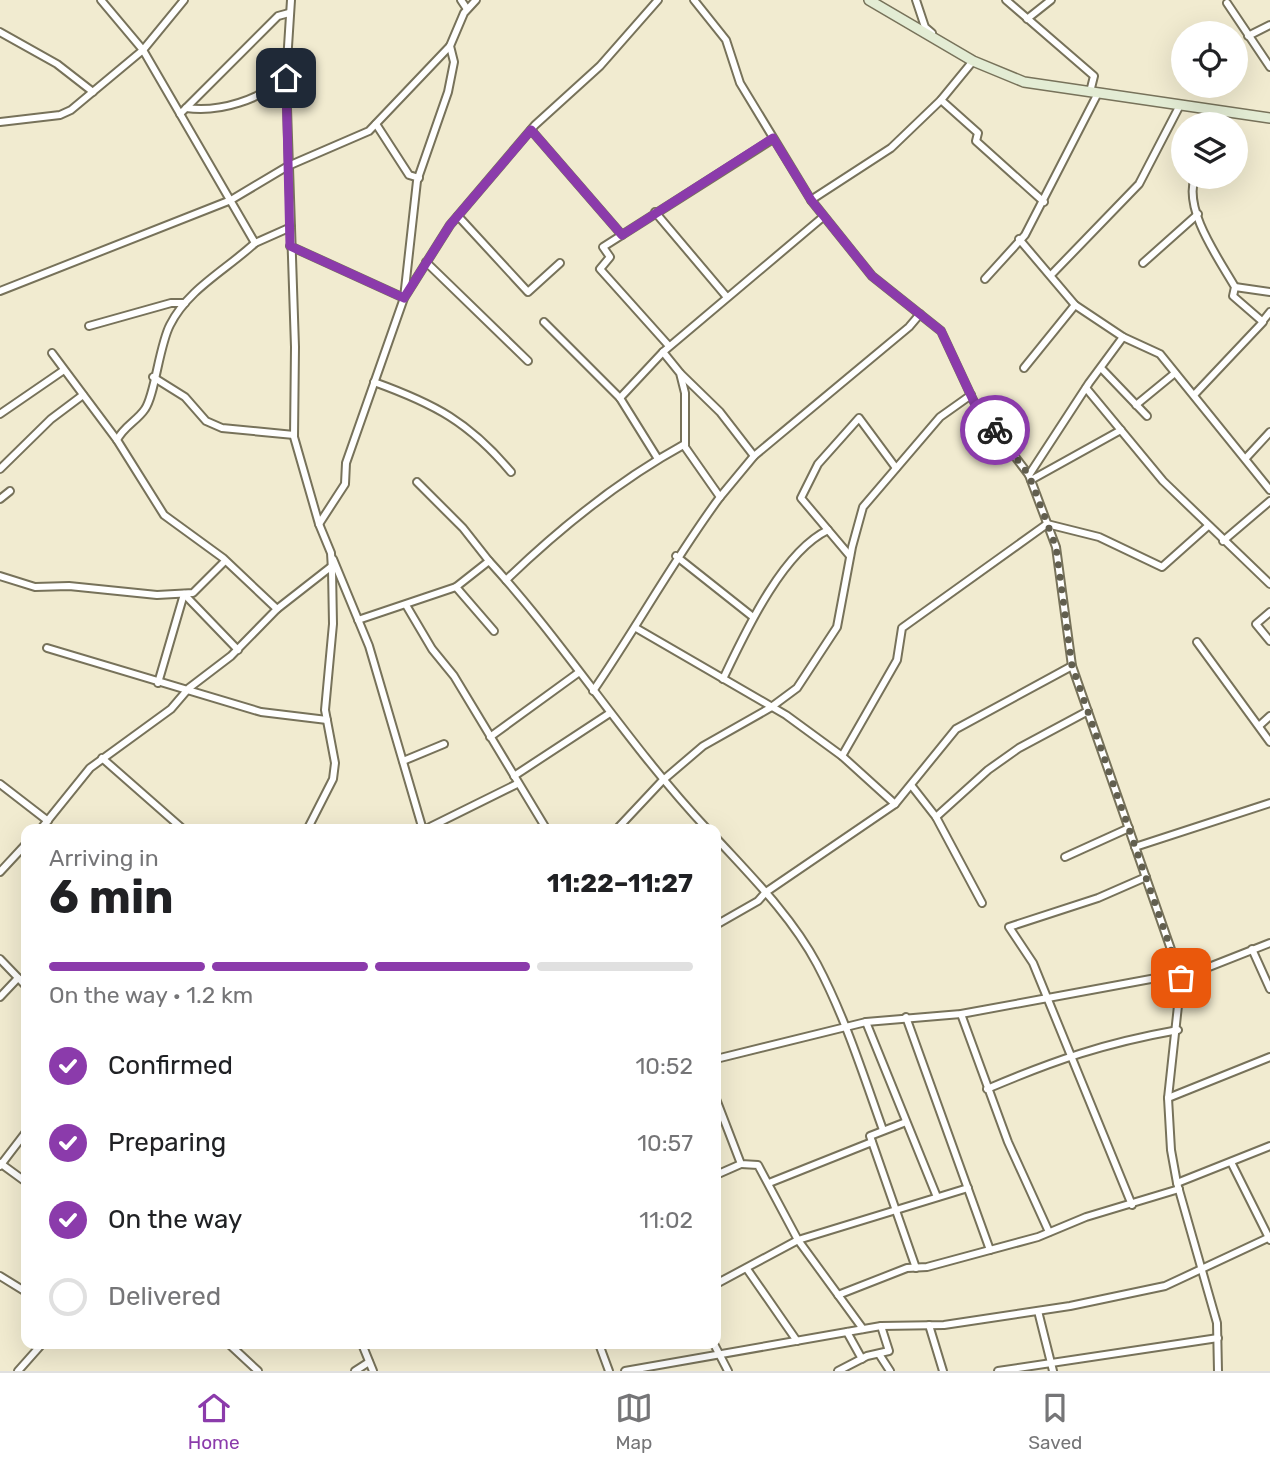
<!DOCTYPE html>
<html lang="en">
<head>
<meta charset="utf-8">
<style>
  body { margin:0; font-family:Rubik,sans-serif; background:#f2f2f2; color:#202124; height:100vh; display:flex; flex-direction:column; font-size:26px; white-space:nowrap }
  * { box-sizing:border-box; margin:0 }
  p { font-size:23px; color:#757577 }
  .icon { flex:none; width:38px; height:38px; fill:none; stroke:currentColor; stroke-width:2; stroke-linecap:round; stroke-linejoin:round }
  .map { position:relative; flex:1; overflow:hidden }
  .details { position:absolute; left:21px; top:824px; width:700px; height:525px; display:flex; flex-direction:column; background:#fff; border-radius:14px; box-shadow:0 7px 28px #0002 }
  .details>* { flex:none }
  .fabs { position:absolute; left:1171px; top:21px; display:grid; gap:14px }
  .fabs a { display:grid; place-items:center; width:77px; height:77px; border-radius:50%; background:#fff; box-shadow:0 7px 28px #0002; font-size:35px }
  .pin { position:absolute; display:grid; place-items:center; width:60px; height:60px; color:#fff; margin:-30px; border-radius:14px; box-shadow:0 4px 10px #0006 }
  .courier { position:absolute; display:grid; place-items:center; width:70px; height:70px; margin:-35px; border:5px solid #8b3bab; border-radius:50%; background:#fff; color:#222; box-shadow:0 2px 9px #0007 }
  .headline em { font-style:normal; font-weight:700 }
  .headline div { display:flex; flex-direction:column-reverse }
  .headline { display:flex; align-items:center; justify-content:space-between; height:119px; padding:0 28px }
  h1 { font-size:46px; font-weight:700; line-height:52px }
  .bar { display:grid; grid-template-columns:repeat(4,1fr); gap:10px 7px; align-content:center; height:84px; padding:0 28px }
  .bar i { height:9px; border-radius:5px; background:#e0e0e0 }
  .bar .selected { background:#8b3bab }
  .bar p { grid-column:span 4 }
  ol { padding:0 28px; list-style:none }
  li { display:flex; align-items:center; gap:21px; height:77px }
  li p { margin-inline-start:auto }
  li .icon { padding:7px; border-radius:50%; background:#8b3bab; color:#fff; stroke-width:4 }
  li:last-child { color:#757577 }
  li i { width:38px; height:38px; border:4px solid #e0e0e0; border-radius:50% }
  .tab-bar { display:flex; justify-content:space-around; align-items:center; height:98px; border-top:2px solid #e0e0e0; background:#fff; font-size:19px; color:#757577 }
  .tab-bar a { display:grid; justify-items:center; gap:4px }
  .tab-bar .selected { color:#8b3bab }
  .map>svg:first-child { display:block }
  .lines { fill:none; stroke-linecap:round; stroke-linejoin:round }
  .street-casing { stroke:#77725a; stroke-width:10 }
  .secondary-casing { stroke:#77725a; stroke-width:12 }
  .street { stroke:#fff; stroke-width:6 }
  .secondary { stroke:#e3ecd4; stroke-width:9 }
  .done { stroke:#625f4f; stroke-width:7; stroke-dasharray:0 12.6 }
  .route { stroke:#8b3bab; stroke-width:9 }
</style>
</head>
<body>
<div class="map">
<svg width="1270" height="1371" viewBox="0 0 1270 1371">
  <rect width="100%" height="100%" fill="#f1ebd0"/>
  <g class="lines">
    <!-- street casing -->
    <g class="street-casing">
      <g id="street">
        <path d="M291,0L286,78L295,347L294,437L319,524L331,553L332,570L333,624L325,710L335,763L333,779L307,830"/>
        <path d="M461,0L467,9"/>
        <path d="M694,0L726,40L740,83L811,200L872,276L941,331L975,404L1029,475L1056,547L1072,666L1181,978L1168,1098L1171,1150L1177,1183L1217,1323L1218,1371"/>
        <path d="M916,0L925,27L932,33"/>
        <path d="M1006,0L1094,76L1090,92"/>
        <path d="M1227,3L1270,67"/>
        <path d="M1027,19L1051,0"/>
        <path d="M0,32L57,64L93,92"/>
        <path d="M1248,36L1270,25"/>
        <path d="M941,100L978,133L976,141L1044,202"/>
        <path d="M186,108C221,113 259,99 286,78"/>
        <path d="M180,114L278,16L289,13"/>
        <path d="M0,122L60,115L71,110L143,50L184,0"/>
        <path d="M376,124L409,175L419,178"/>
        <path d="M1213,124L1217,111"/>
        <path d="M531,130L622,235"/>
        <path d="M811,200L891,148L941,100L973,61"/>
        <path d="M655,212L726,296"/>
        <path d="M458,216L528,292L560,263"/>
        <path d="M1019,239L1075,305L1123,337L1160,354L1270,490"/>
        <path d="M255,243L291,227"/>
        <path d="M290,246L404,298L417,181L448,92L454,62L450,46L464,13L476,0"/>
        <path d="M426,262L528,361"/>
        <path d="M1143,263L1198,214"/>
        <path d="M1051,275L1139,184L1179,107"/>
        <path d="M985,279L1025,235L1098,93"/>
        <path d="M1235,287L1270,292"/>
        <path d="M0,291L231,200L288,166L369,131L450,46"/>
        <path d="M544,322L620,398L658,459"/>
        <path d="M1262,322L1270,312"/>
        <path d="M89,326L171,303H185"/>
        <path d="M669,346L600,269L610,257L603,247L773,139"/>
        <path d="M52,353L117,440"/>
        <path d="M1024,368L1075,305"/>
        <path d="M1101,368L1147,416"/>
        <path d="M681,374L720,412L754,456"/>
        <path d="M153,377L185,397L206,421L222,428L294,435"/>
        <path d="M374,382C435,404 469,422 511,472"/>
        <path d="M1086,388L1163,481L1270,584"/>
        <path d="M1194,395L1263,322L1233,296L1235,287C1219,259 1183,210 1195,177"/>
        <path d="M620,398L663,352"/>
        <path d="M1136,405L1175,373"/>
        <path d="M0,414L64,370"/>
        <path d="M1246,458L1270,432"/>
        <path d="M0,469L51,419L83,395"/>
        <path d="M1029,475L1089,383L1123,337"/>
        <path d="M1031,480L1121,430"/>
        <path d="M417,482L463,528L489,561"/>
        <path d="M720,497L754,456L909,327L920,314"/>
        <path d="M0,499L10,491"/>
        <path d="M319,524L345,484L346,463L404,298L450,225L535,125L600,66L658,0"/>
        <path d="M1223,541L1270,501"/>
        <path d="M676,556L753,617"/>
        <path d="M850,556L801,498L818,464L859,418L896,468"/>
        <path d="M333,559L369,646L423,830"/>
        <path d="M0,576L35,587L69,586L157,595L193,593L225,561"/>
        <path d="M506,580C560,528 619,480 685,444"/>
        <path d="M456,587L494,631"/>
        <path d="M184,594L238,650"/>
        <path d="M406,605L432,649L454,676L547,830"/>
        <path d="M277,609L332,566"/>
        <path d="M1270,612L1256,624L1270,641"/>
        <path d="M358,620L456,587L489,561C567,646 628,745 708,830"/>
        <path d="M636,628L786,715L842,756L895,804"/>
        <path d="M1197,642L1270,742"/>
        <path d="M47,648L261,712L327,720"/>
        <path d="M723,679C745,633 782,552 828,530"/>
        <path d="M158,683L184,594"/>
        <path d="M593,691C637,627 674,559 720,497L685,447V393L680,373L663,352L823,217"/>
        <path d="M1259,726L1270,716"/>
        <path d="M490,737L578,673"/>
        <path d="M842,756L897,660L902,628L1047,524L1099,537L1162,567L1208,526"/>
        <path d="M102,758L184,830"/>
        <path d="M403,761L444,744"/>
        <path d="M514,776L610,713"/>
        <path d="M0,784L48,821"/>
        <path d="M911,785L936,817L982,903"/>
        <path d="M936,817L988,770L1019,748L1088,711"/>
        <path d="M40,830L90,768L171,709L189,688L231,656L277,609L223,558L164,515L117,440C124,426 137,421 145,409C155,395 159,346 170,325C188,289 226,270 255,243L143,50L101,0"/>
        <path d="M424,830L517,784"/>
        <path d="M616,830L662,781L703,746L770,708L797,688L837,627L852,547L863,507L940,417L971,395"/>
        <path d="M716,838C752,877 792,917 817,964C845,1017 863,1074 883,1130"/>
        <path d="M1135,847L1270,803"/>
        <path d="M1065,857L1129,828"/>
        <path d="M0,872L26,844"/>
        <path d="M716,925L758,901L766,892L895,804L956,729L1072,666"/>
        <path d="M1252,949L1270,989"/>
        <path d="M0,959L26,986"/>
        <path d="M0,997L18,978"/>
        <path d="M961,1014L1008,1142L1049,1232"/>
        <path d="M906,1017L990,1250"/>
        <path d="M866,1022L937,1197"/>
        <path d="M716,1059L866,1022L961,1014L1167,976L1181,978L1270,943"/>
        <path d="M987,1089C1055,1060 1105,1043 1178,1030"/>
        <path d="M1168,1098L1270,1057"/>
        <path d="M716,1099L741,1164L758,1165L798,1240L863,1329"/>
        <path d="M906,1122L870,1136L916,1268"/>
        <path d="M1231,1162L1270,1240"/>
        <path d="M0,1163L26,1182"/>
        <path d="M0,1166L26,1132"/>
        <path d="M716,1175L741,1164"/>
        <path d="M769,1183L872,1142"/>
        <path d="M1177,1183L1270,1146"/>
        <path d="M1132,1205L1033,963L1009,927L1098,898L1146,877"/>
        <path d="M747,1269L797,1341"/>
        <path d="M0,1276L26,1292"/>
        <path d="M716,1284L798,1240L968,1188"/>
        <path d="M838,1295L907,1268L927,1267L1038,1237L1086,1217L1179,1189"/>
        <path d="M1038,1311L1053,1371"/>
        <path d="M929,1325L943,1371"/>
        <path d="M847,1332L862,1359"/>
        <path d="M229,1344L258,1371"/>
        <path d="M362,1344L373,1371"/>
        <path d="M599,1344L609,1371"/>
        <path d="M714,1344L728,1371"/>
        <path d="M879,1354L890,1371"/>
        <path d="M18,1371L42,1344"/>
        <path d="M355,1371L369,1362"/>
        <path d="M625,1371L881,1326L944,1325L1070,1306L1165,1286L1270,1237"/>
        <path d="M838,1371L867,1356L889,1351L881,1326"/>
        <path d="M998,1371L1218,1338"/>
      </g>
    </g>
    <!-- secondary casing -->
    <g class="secondary-casing">
      <path id="secondary" d="M869,0L973,61L1024,82L1270,118"/>
    </g>
    <!-- street -->
    <use href="#street" class="street"/>
    <!-- secondary -->
    <use href="#secondary" class="secondary"/>
  </g>
  <g class="lines">
    <!-- done -->
    <path class="done" d="M995,430L1029,475L1056,547L1072,666L1181,978"/>
    <!-- route -->
    <path class="route" d="M286,78L290,246L404,298L450,225L531,130L622,235L773,138L811,200L872,276L941,331L975,404L995,430"/>
  </g>
</svg>
<div class="fabs">
<a><svg class="icon" aria-label="locate" viewBox="0 0 24 24"><circle cx="12" cy="12" r="6"/><path d="M12 2v4M12 18v4M2 12h4M18 12h4"/></svg></a>
<a><svg class="icon" aria-label="layers" viewBox="0 0 24 24"><path d="M12 4l9 5-9 5-9-5zM3 14l9 5 9-5"/></svg></a>
</div>
<div class="pin" style="left:1181px;top:978px;background:#ea580c"><svg class="icon" aria-label="bag" viewBox="0 0 24 24"><path d="M5 8h14l-1 12H6zM9 8a3 3 0 0 1 6 0"/></svg></div>
<div class="pin" style="left:286px;top:78px;background:#1f2937"><svg class="icon" aria-label="home" viewBox="0 0 24 24"><path d="M3 11l9-7 9 7M6 9v11h12V9"/></svg></div>
<div class="courier" style="left:995px;top:430px"><svg class="icon" aria-label="bike" viewBox="0 0 24 24"><circle cx="6" cy="16" r="4"/><circle cx="18" cy="16" r="4"/><path d="M6 16l4-8h5l3 8M10 8l3 8H6M13 5h3"/></svg></div>
<section class="details">
<div class="headline"><div><h1>6 min</h1><p>Arriving in</p></div><em>11:22–11:27</em></div>
<div class="bar"><i class="selected"></i><i class="selected"></i><i class="selected"></i><i></i><p>On the way · 1.2 km</p></div>
<ol>
<li><svg class="icon" aria-label="check" viewBox="0 0 24 24"><path d="M5 12l5 5 9-10"/></svg>Confirmed<p>10:52</p></li>
<li><svg class="icon" aria-label="check" viewBox="0 0 24 24"><path d="M5 12l5 5 9-10"/></svg>Preparing<p>10:57</p></li>
<li><svg class="icon" aria-label="check" viewBox="0 0 24 24"><path d="M5 12l5 5 9-10"/></svg>On the way<p>11:02</p></li>
<li><i></i>Delivered</li>
</ol>
</section>
</div>
<nav class="tab-bar">
<a class="selected"><svg class="icon" aria-label="home" viewBox="0 0 24 24"><path d="M3 11l9-7 9 7M6 9v11h12V9"/></svg>Home</a>
<a><svg class="icon" aria-label="map" viewBox="0 0 24 24"><path d="M3 6l6-2 6 2 6-2v14l-6 2-6-2-6 2zM9 4v14M15 6v14"/></svg>Map</a>
<a><svg class="icon" aria-label="saved" viewBox="0 0 24 24"><path d="M7 4h10v16l-5-4-5 4z"/></svg>Saved</a>
</nav>
</body>
</html>
